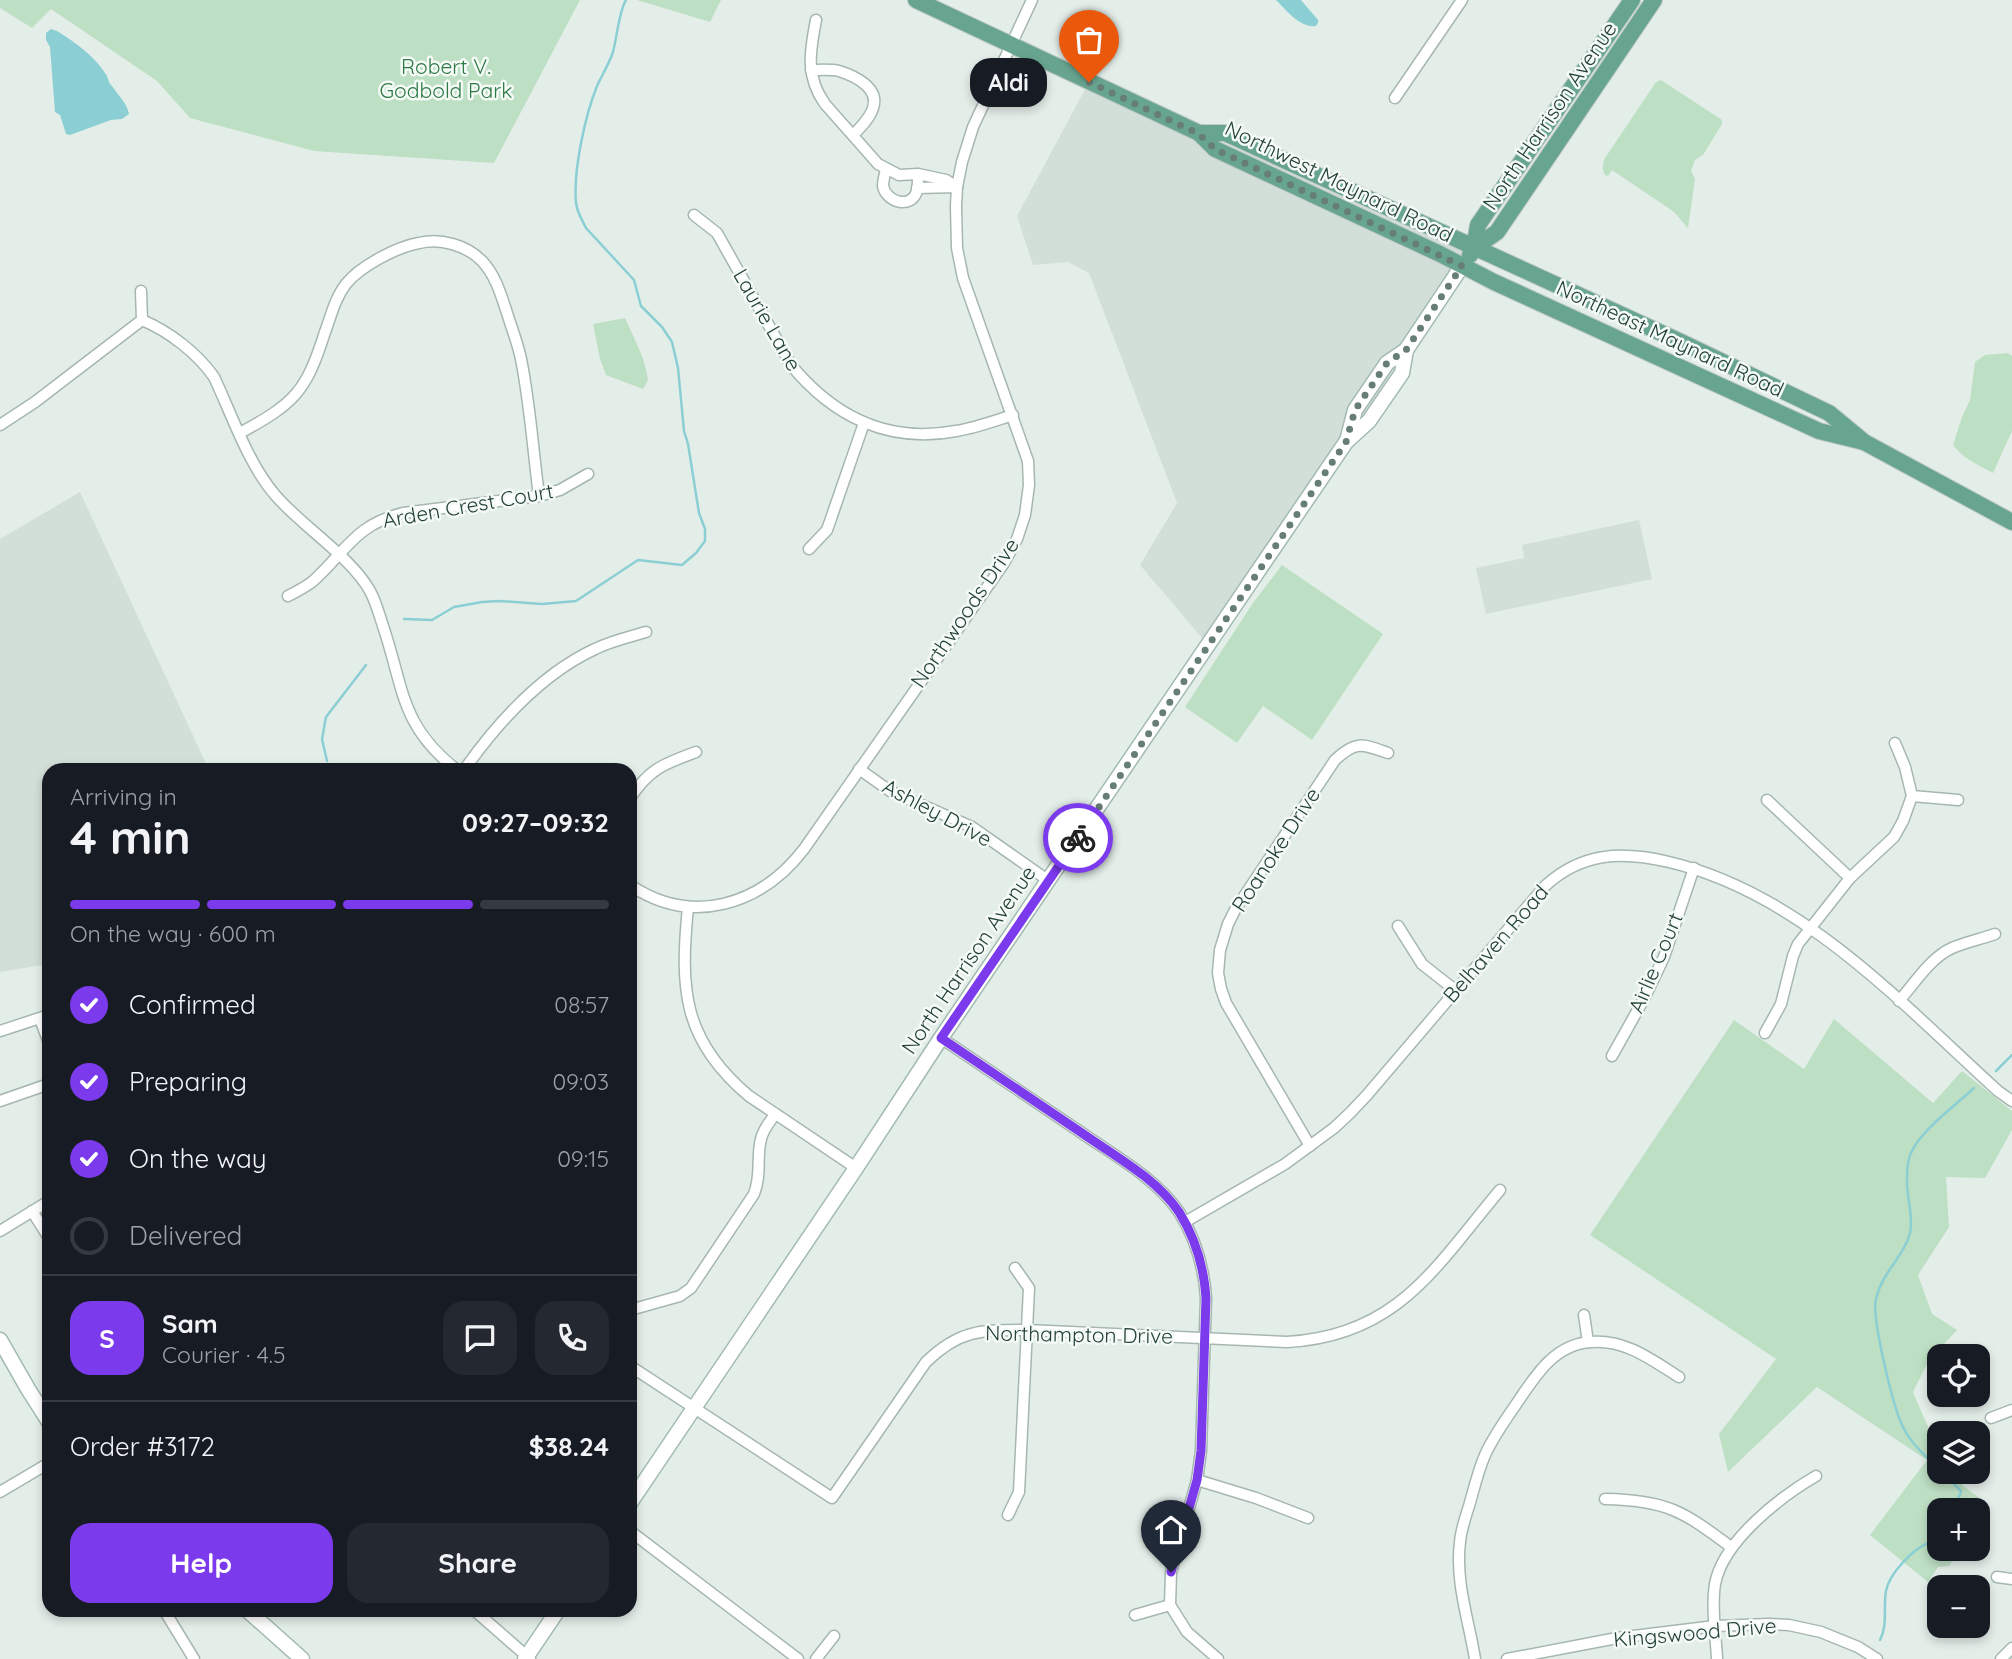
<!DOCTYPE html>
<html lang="en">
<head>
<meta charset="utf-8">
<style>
  body { margin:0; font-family:Quicksand,sans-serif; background:#242831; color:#f1f3f6; height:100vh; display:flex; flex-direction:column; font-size:26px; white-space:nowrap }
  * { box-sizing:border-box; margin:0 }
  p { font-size:23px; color:#9ea1a6 }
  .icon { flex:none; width:38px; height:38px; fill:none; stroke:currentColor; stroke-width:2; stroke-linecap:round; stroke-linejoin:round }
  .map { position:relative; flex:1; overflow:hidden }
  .sheet { position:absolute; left:42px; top:763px; width:595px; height:854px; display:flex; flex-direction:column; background:#171b24; border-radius:21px; box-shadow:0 4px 10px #0003 }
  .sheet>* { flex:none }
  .tools { position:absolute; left:1927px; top:1344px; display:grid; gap:14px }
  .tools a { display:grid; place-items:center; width:63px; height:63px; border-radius:14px; background:#171b24; box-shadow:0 4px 10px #0003; font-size:35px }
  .pin { position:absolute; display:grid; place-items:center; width:60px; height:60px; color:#fff; margin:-72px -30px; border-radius:50% 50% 50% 0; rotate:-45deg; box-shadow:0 0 7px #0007 }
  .pin .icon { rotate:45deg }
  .courier { position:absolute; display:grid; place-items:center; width:70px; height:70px; margin:-35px; border:5px solid #7c3aed; border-radius:50%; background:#fff; color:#222; box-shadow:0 2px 9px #0007 }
  .bubble { position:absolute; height:49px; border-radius:21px; background:#171b24; box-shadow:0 4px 10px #0003; font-size:23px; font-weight:700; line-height:49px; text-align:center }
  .head em { font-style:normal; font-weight:700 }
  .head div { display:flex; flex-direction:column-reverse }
  .head { display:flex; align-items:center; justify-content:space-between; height:119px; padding:0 28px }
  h1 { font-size:46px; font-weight:700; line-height:52px }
  .bar { display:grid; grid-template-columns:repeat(4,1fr); gap:10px 7px; align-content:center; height:84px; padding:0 28px }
  .bar i { height:9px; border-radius:5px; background:#363941 }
  .bar .on { background:#7c3aed }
  .bar p { grid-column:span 4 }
  .line { display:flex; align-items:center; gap:18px; padding:0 28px; border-top:2px solid #363941 }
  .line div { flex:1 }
  .round { display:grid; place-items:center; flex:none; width:74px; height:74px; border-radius:21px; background:#242831 }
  ol { padding:0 28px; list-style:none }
  li { display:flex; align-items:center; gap:21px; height:77px }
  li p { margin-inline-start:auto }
  li .icon { padding:7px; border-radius:50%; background:#7c3aed; color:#fff; stroke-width:4 }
  li:last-child { color:#9ea1a6 }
  li i { width:38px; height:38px; border:4px solid #363941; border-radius:50% }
  .cta { display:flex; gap:14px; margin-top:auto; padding:14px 28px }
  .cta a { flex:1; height:80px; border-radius:21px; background:#7c3aed; color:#fff; font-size:28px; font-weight:700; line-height:80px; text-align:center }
  .cta a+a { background:#242831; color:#f1f3f6 }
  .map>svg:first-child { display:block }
  .built { fill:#d2ded8 }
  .green { fill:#bddfc3 }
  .water { fill:#8bcfd4 }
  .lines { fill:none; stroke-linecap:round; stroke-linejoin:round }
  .stream { stroke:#8bcfd4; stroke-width:2.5 }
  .minor-casing { stroke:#a6b7b0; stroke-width:13 }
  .secondary-casing { stroke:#a2bab0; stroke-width:17 }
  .primary-casing { stroke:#c1cac7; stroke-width:18 }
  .minor { stroke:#fff; stroke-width:10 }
  .secondary { stroke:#fff; stroke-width:14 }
  .primary { stroke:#68a590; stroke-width:16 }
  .done { stroke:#677e75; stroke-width:7; stroke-dasharray:0 12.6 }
  .route { stroke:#7c3aed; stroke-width:9 }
  .labels { text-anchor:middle; stroke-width:5; stroke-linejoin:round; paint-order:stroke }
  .park-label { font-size:21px; fill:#2c7943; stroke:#f5faf7 }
  .street-label { font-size:21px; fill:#234136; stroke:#f5faf7 }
</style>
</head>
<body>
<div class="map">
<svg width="2012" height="1659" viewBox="0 0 2012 1659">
  <rect width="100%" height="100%" fill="#e4eee9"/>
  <!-- built -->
  <g class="built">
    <path d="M1089,82L1199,133L1474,248L1329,468L1208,645L1140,565L1177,503L1089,273L1068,262L1033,265L1017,216Z"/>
    <path d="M80,492L209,770H49V964L0,972V539Z"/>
    <path d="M1639,520L1652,579L1486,614L1476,568L1524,558L1522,545Z"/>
  </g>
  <!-- green -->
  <g class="green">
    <path d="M0,0H580L494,163L314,151L190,118L157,81L51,9L32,28L0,8Z"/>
    <path d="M637,0H721L710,22Z"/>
    <path d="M1661,80L1722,120V124L1703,155L1695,160L1691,171L1695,179L1688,228L1674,212L1612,170L1608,176L1605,175C1602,169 1602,165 1605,158L1656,82Z"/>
    <path d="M625,318C634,339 645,357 648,380L643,389L606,375L600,359L593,324Z"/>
    <path d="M2008,353L2012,356V431L1993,473C1978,465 1964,459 1953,445L1962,417L1970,400L1975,362L1985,355Z"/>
    <path d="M1282,565L1383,634L1312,740L1263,706L1237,743L1185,707L1253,603Z"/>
    <path d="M1834,1019L1933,1103L1962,1071L2012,1111V1130L1985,1178L1946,1177L1949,1227L1918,1275L1932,1314L1957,1330L1929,1360L1913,1392L1934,1441L1939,1448V1472H1956L1963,1486L1985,1502L1978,1517V1510H1939V1549H1961L1949,1566L1938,1567L1928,1582L1870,1535L1927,1460L1817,1387L1728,1472L1719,1434L1776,1359L1590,1235L1734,1020L1804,1069Z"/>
  </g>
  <!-- water -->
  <g class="water">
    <path d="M1276,0H1301L1318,20V23L1316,26C1300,28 1286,10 1276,0Z"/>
    <path d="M51,29L57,31C76,43 95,56 107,76C109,81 108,82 112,86C118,95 127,103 129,114L122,119L111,120L70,135L66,134L60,115L55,112L50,47L46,40V33Z"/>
  </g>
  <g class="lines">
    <!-- stream -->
    <g class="stream">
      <path d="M404,619L432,620L454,607L482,602L500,601L542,604L576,601L638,560L682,565L696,553L705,541V529L699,513L688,444L684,431L678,368L672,342L662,327L641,306L634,280L586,228C582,220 577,212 576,203C573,171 585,116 597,86C602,75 609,64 613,52C617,37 619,11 626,0"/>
      <path d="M327,761L322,739L326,717L366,665"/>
      <path d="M1996,1071L2012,1055"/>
      <path d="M1939,1469C1926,1457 1912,1444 1904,1429C1894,1412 1871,1316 1876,1299C1882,1272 1905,1255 1910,1233C1914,1218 1906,1195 1907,1179C1907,1171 1907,1161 1911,1153C1920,1131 1956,1105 1974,1088"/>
      <path d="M1939,1515L1935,1507L1937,1502L1944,1499L1958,1500L1961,1491L1942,1472"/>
      <path d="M1880,1640C1888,1625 1883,1608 1886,1591C1889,1574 1912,1550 1928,1543C1931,1541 1935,1542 1939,1541"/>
    </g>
    <!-- minor casing -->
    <g class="minor-casing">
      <g id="minor">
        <path d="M816,20C810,51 805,76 825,104L878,164L899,175L918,174L946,180L957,187"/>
        <path d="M811,70C820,70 831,69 839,71C855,76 880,88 873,108C870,118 861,127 853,135"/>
        <path d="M1395,98L1462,0"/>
        <path d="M886,169C885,174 883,180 883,186C886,202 911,210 917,191C918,187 918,179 918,174"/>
        <path d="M917,188L957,187"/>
        <path d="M694,215L717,233L791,365C833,416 888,444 956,431C975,428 994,421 1013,415"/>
        <path d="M141,291L142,320"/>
        <path d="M142,320C170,332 197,353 214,377C232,415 248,464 276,496C303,527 351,557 370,591C376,602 379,614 383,626C404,688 400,726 457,770"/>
        <path d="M0,425L35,402L142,320"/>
        <path d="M240,433C295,403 306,392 325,332C331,316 335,298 346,284C360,266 397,247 419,243C441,238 466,245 482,261C496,276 501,295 507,313C512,329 518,344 521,359C530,404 533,450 539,496"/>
        <path d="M809,549L827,530L864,423"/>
        <path d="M288,596C296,592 305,587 312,582C346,552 354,525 403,513L539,496L560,490L588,474"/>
        <path d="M859,769L890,791L972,827L1049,881"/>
        <path d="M464,770C498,722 541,674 595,649C611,641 629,637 646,632"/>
        <path d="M1912,796L1958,800"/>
        <path d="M630,798C650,768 664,764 696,752"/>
        <path d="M1767,800L1850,878"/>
        <path d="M630,885C692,927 761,905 804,849L1004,563L1017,539L1025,515L1029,485L1028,461L963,278L957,248L956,206L957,187L962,162L973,127L1032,0"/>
        <path d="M688,907C680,988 682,1040 749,1096L856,1168"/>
        <path d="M1398,926L1422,964L1455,990"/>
        <path d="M1899,1001C1915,983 1930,958 1952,948C1966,942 1981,939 1995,934"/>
        <path d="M40,1019L49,1043"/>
        <path d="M0,1031L49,1015"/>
        <path d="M1765,1033L1781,1004L1793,956L1798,944L1850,878L1894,837L1903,821L1912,796L1905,767L1895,743"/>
        <path d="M941,1038C987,1069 1033,1100 1079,1131C1113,1155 1155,1177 1179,1212C1196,1239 1204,1267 1206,1298L1201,1451L1197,1480L1171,1572L1170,1605L1187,1632L1218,1659"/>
        <path d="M1612,1056L1645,997L1664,957L1694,868"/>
        <path d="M0,1101L49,1084"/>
        <path d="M1310,1146L1226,1003L1221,989L1218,973L1220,950L1228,924L1235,910L1335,760C1356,740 1363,744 1388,753"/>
        <path d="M32,1211L49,1238"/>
        <path d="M1185,1222L1285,1164L1334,1128L1350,1113L1367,1095L1545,886C1582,852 1622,851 1669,862C1801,893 1901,1003 1998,1091L2012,1101"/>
        <path d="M0,1231L49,1201"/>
        <path d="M630,1310L680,1296L691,1288L754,1194C762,1173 756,1158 761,1139C763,1129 770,1122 775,1114"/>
        <path d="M1584,1315L1588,1342"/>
        <path d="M630,1366L832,1498L926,1362C960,1329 982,1330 1027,1330L1287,1342C1398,1336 1436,1266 1500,1190"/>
        <path d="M1991,1418L2012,1410"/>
        <path d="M1197,1480L1256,1498L1308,1518"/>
        <path d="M0,1492L49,1463"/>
        <path d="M1605,1499C1666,1500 1683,1511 1731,1547"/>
        <path d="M1008,1515L1019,1492L1029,1288L1015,1268"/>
        <path d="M630,1531L798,1659"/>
        <path d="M1997,1577L2012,1579"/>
        <path d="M164,1610L194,1659"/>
        <path d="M474,1610L530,1659"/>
        <path d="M1135,1615L1170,1605"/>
        <path d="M816,1659L834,1636"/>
        <path d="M1475,1659C1469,1621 1455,1582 1460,1542C1461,1530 1465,1518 1469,1506C1474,1489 1478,1471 1485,1455C1494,1435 1507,1418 1519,1400C1537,1373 1556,1344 1591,1342C1625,1339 1652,1360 1679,1377"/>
        <path d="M1507,1659L1617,1638L1715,1626L1769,1624L1789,1625L1821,1632L1858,1647L1877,1659"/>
        <path d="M1717,1659C1716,1635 1711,1608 1715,1584C1723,1541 1780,1497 1816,1476"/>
        <path d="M2001,1659L2012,1648"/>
      </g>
    </g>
    <!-- secondary casing -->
    <g class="secondary-casing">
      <g id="secondary">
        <path d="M1347,441L1355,410L1387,363L1406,350L1462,266"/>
        <path d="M0,1340L28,1389L49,1422"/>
        <path d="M630,1503L856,1168L941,1038L1252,580L1346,442L1369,421L1402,373L1406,350"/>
        <path d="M247,1610L302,1659"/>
        <path d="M525,1659L558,1610"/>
      </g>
    </g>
    <!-- primary casing -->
    <g class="primary-casing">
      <g id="primary">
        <path d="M916,0L1199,133L1215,149L1440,254L1494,282L1819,431L1864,442"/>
        <path d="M1199,133H1225L1681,342L1829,413L1864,442L2012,522"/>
        <path d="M1474,248L1478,225L1632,0"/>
        <path d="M1470,255L1474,248L1497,232L1654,0"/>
      </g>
    </g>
    <!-- minor -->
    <use href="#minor" class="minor"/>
    <!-- secondary -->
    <use href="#secondary" class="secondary"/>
    <!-- primary -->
    <use href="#primary" class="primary"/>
  </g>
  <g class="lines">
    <!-- done -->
    <path class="done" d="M1078,838L1346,442L1355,410L1387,363L1406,350L1462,266L1215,149L1199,134L1089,82"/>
    <!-- route -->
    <path class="route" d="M1078,838L941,1038C987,1069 1033,1100 1079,1131C1113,1155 1155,1177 1179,1212C1196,1239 1204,1267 1206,1298L1201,1451L1197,1480L1171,1572"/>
  </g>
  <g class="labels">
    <!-- park labels -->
    <g class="park-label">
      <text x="446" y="74">Robert V.<tspan x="446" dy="24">Godbold Park</tspan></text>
    </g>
    <!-- street labels -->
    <g class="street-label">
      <text transform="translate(1550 116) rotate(-56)" y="7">North Harrison Avenue</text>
      <text transform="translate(1339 182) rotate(26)" y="7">Northwest Maynard Road</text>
      <text transform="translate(767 320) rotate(60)" y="7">Laurie Lane</text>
      <text transform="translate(1670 339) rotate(25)" y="7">Northeast Maynard Road</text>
      <text transform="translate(468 506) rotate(-10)" y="7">Arden Crest Court</text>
      <text transform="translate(965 613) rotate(-56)" y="7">Northwoods Drive</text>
      <text transform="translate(937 813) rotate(28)" y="7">Ashley Drive</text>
      <text transform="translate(1276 850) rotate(-57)" y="7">Roanoke Drive</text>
      <text transform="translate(1496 944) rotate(-49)" y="7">Belhaven Road</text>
      <text transform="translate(969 960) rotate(-56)" y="7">North Harrison Avenue</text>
      <text transform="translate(1656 963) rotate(-67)" y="7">Airlie Court</text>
      <text transform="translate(1079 1335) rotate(1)" y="7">Northampton Drive</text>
      <text transform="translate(1695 1633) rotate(-5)" y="7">Kingswood Drive</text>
    </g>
  </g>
</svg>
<div class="tools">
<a><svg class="icon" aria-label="locate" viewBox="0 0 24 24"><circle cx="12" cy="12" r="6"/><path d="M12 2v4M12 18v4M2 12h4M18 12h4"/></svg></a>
<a><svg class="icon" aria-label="layers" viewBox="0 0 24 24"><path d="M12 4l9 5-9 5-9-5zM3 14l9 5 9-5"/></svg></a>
<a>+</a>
<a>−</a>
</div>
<div class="pin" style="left:1089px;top:82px;background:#ea580c"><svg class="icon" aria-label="bag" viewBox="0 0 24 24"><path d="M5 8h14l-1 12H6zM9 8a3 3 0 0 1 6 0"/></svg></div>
<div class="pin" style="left:1171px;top:1572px;background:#1f2937"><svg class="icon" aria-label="home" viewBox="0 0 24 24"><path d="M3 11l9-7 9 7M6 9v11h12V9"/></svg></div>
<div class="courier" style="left:1078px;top:838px"><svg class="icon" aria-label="bike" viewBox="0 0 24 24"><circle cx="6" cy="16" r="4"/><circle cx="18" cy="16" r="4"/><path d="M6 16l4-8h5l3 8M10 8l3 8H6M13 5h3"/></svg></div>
<div class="bubble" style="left:970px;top:58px;width:77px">Aldi</div>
<section class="sheet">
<div class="head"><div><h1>4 min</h1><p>Arriving in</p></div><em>09:27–09:32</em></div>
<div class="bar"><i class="on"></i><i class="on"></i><i class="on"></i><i></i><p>On the way · 600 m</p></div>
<ol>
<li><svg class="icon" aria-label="check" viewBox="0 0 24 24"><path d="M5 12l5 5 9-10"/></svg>Confirmed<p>08:57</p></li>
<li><svg class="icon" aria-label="check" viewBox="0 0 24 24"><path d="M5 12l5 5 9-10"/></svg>Preparing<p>09:03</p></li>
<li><svg class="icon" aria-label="check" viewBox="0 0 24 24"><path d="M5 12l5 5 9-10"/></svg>On the way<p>09:15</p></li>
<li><i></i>Delivered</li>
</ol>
<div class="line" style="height:126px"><b class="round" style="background:#7c3aed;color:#fff">S</b><div><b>Sam</b><p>Courier · 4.5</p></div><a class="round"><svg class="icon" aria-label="chat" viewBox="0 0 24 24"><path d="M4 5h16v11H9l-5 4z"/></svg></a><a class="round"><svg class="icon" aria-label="phone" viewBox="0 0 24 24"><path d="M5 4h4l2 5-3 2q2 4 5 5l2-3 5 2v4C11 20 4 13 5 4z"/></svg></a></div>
<div class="line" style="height:91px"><div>Order #3172</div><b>$38.24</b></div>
<div class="cta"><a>Help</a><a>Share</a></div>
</section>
</div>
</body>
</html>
